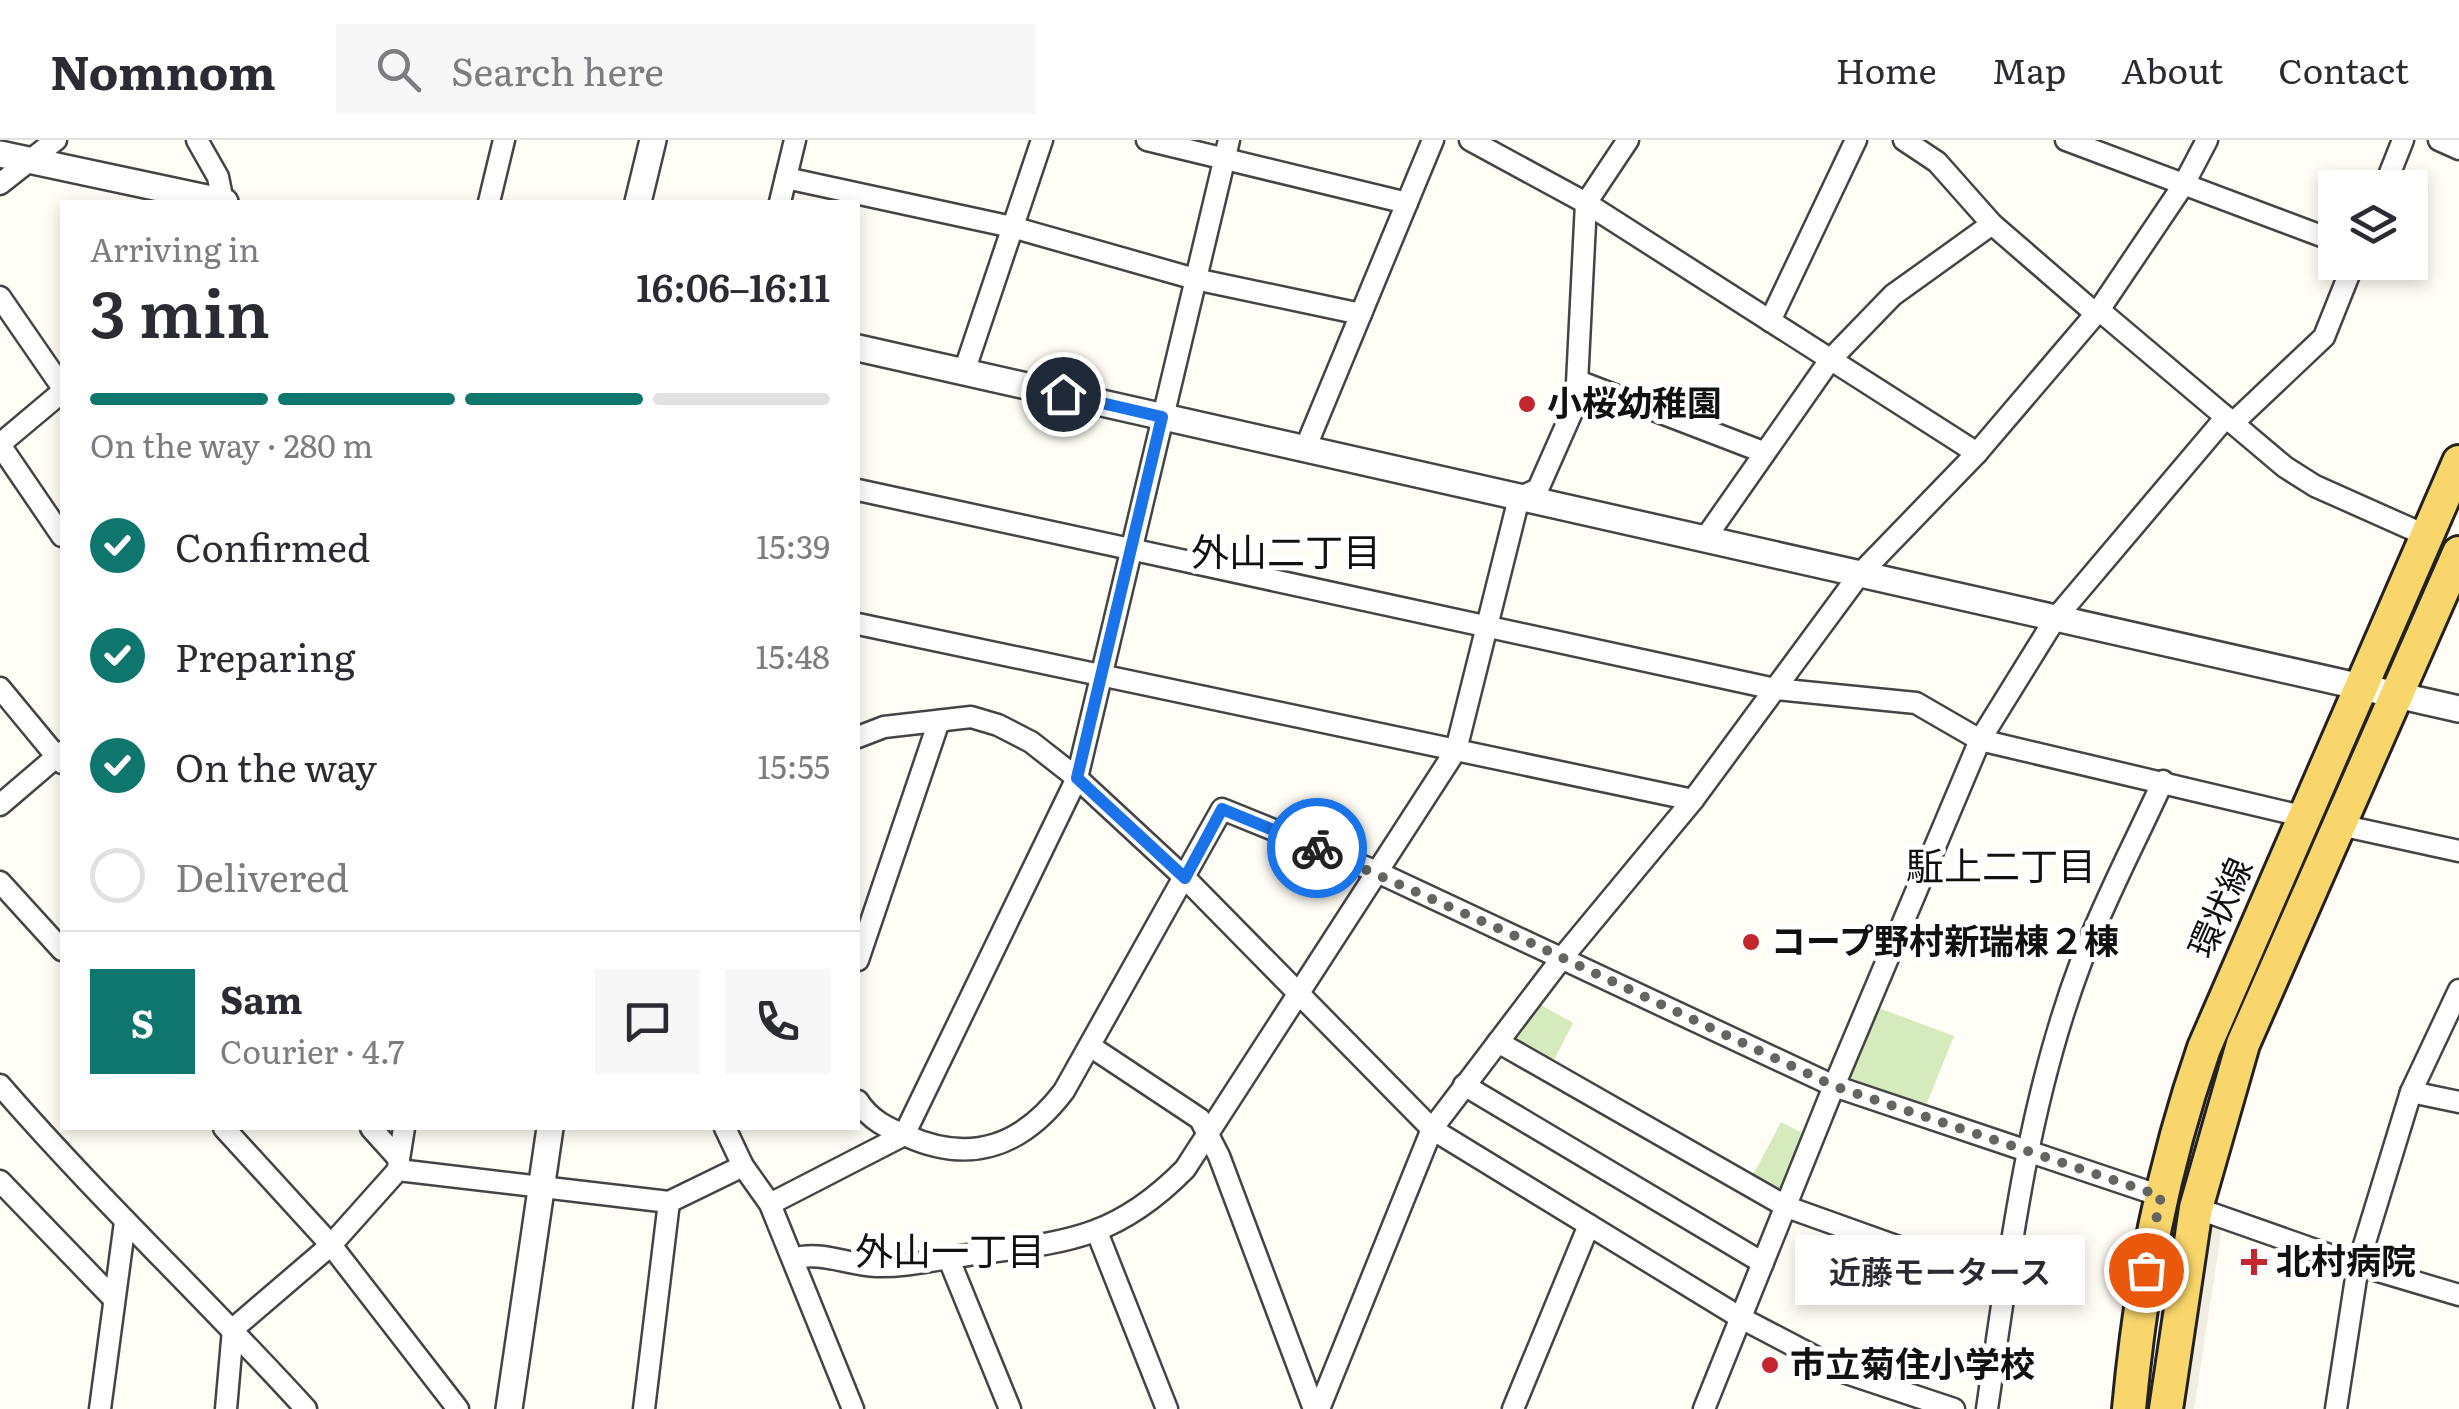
<!DOCTYPE html>
<html lang="en">
<head>
<meta charset="utf-8">
<style>
  body { margin:0; font-family:Literata,"Noto Sans JP",serif; background:#f7f7f7; color:#2b2b33; height:100vh; display:flex; flex-direction:column; font-size:38px; white-space:nowrap }
  * { box-sizing:border-box; margin:0 }
  p { font-size:32px; color:#7c7c81 }
  .icon { flex:none; width:55px; height:55px; fill:none; stroke:currentColor; stroke-width:2; stroke-linecap:round; stroke-linejoin:round }
  .map { position:relative; flex:1; overflow:hidden }
  .drawer { position:absolute; left:60px; top:60px; width:800px; height:930px; display:flex; flex-direction:column; background:#fff; border-radius:0px; box-shadow:0 5px 15px #0003 }
  .drawer>* { flex:none }
  .fabs { position:absolute; left:2318px; top:30px; display:grid; gap:20px }
  .fabs a { display:grid; place-items:center; width:110px; height:110px; border-radius:0px; background:#fff; box-shadow:0 5px 15px #0003; font-size:50px }
  .pin { position:absolute; display:grid; place-items:center; width:85px; height:85px; color:#fff; margin:-42px; border:5px solid #fff; border-radius:50%; box-shadow:0 2px 10px #0007 }
  .courier { position:absolute; display:grid; place-items:center; width:100px; height:100px; margin:-50px; border:8px solid #1a73e8; border-radius:50%; background:#fff; color:#222; box-shadow:0 2px 12px #0007 }
  .bubble { position:absolute; height:70px; border-radius:0px; background:#fff; box-shadow:0 5px 15px #0003; font-size:32px; font-weight:600; line-height:70px; text-align:center }
  .headline em { font-style:normal; font-weight:600 }
  .headline div { display:flex; flex-direction:column-reverse }
  .headline { display:flex; align-items:center; justify-content:space-between; height:170px; padding:0 30px }
  h1 { font-size:65px; font-weight:600; line-height:75px }
  .bar { display:grid; grid-template-columns:repeat(4,1fr); gap:15px 10px; align-content:center; height:120px; padding:0 30px }
  .bar i { height:12px; border-radius:8px; background:#e1e1e2 }
  .bar .on { background:#0f766e }
  .bar p { grid-column:span 4 }
  .line { display:flex; align-items:center; gap:25px; padding:0 30px; border-top:2px solid #e1e1e2 }
  .line div { flex:1 }
  .round { display:grid; place-items:center; flex:none; width:105px; height:105px; border-radius:0px; background:#f7f7f7 }
  ol { padding:0 30px; list-style:none }
  li { display:flex; align-items:center; gap:30px; height:110px }
  li p { margin-inline-start:auto }
  li .icon { padding:10px; border-radius:50%; background:#0f766e; color:#fff; stroke-width:4 }
  li:last-child { color:#7c7c81 }
  li i { width:55px; height:55px; border:5px solid #e1e1e2; border-radius:50% }
  header { display:flex; align-items:center; gap:60px; box-sizing:border-box; height:140px; padding:0 50px; background:#fff; border-bottom:2px solid #e1e1e2 }
  header strong { font-size:48px }
  nav { display:flex; gap:55px; margin-inline-start:auto; font-size:35px }
  .search { width:700px; height:90px; background:#f7f7f7; display:flex; align-items:center; gap:25px; box-sizing:border-box; padding:0 35px; border-radius:0px; color:#7c7c81; font-size:38px }
  .map>svg:first-child { display:block }
  .green { fill:#d5ebbd }
  .plaza { fill:#f1ede2 }
  .lines { fill:none; stroke-linecap:round; stroke-linejoin:round }
  .minor-casing { stroke:#444; stroke-width:25 }
  .tertiary-casing { stroke:#444; stroke-width:30 }
  .primary-casing { stroke:#222; stroke-width:38 }
  .minor { stroke:#fff; stroke-width:20 }
  .tertiary { stroke:#fff; stroke-width:25 }
  .primary { stroke:#f9d66b; stroke-width:32 }
  .done { stroke:#646461; stroke-width:10; stroke-dasharray:0 18 }
  .route { stroke:#1a73e8; stroke-width:12 }
  .poi-dot { fill:#c4262e; stroke:#fff; stroke-width:4 }
  .labels { text-anchor:middle; stroke-width:10; stroke-linejoin:round; paint-order:stroke }
  .poi-label { font-size:35px; font-weight:bold; fill:#111; stroke:#fff; text-anchor:start }
  .street-label { font-size:35px; fill:#111; stroke:#fff }
  .neighbourhood-label { font-size:38px; fill:#111; stroke:#fff }
</style>
</head>
<body>
<header>
<strong>Nomnom</strong>
<div class="search"><svg class="icon" aria-label="search" viewBox="0 0 24 24"><circle cx="10" cy="10" r="6"/><path d="M15 15l6 6"/></svg>Search here</div>
<nav><a>Home</a><a>Map</a><a>About</a><a>Contact</a></nav>
</header>
<div class="map">
<svg width="2459" height="1269" viewBox="0 0 2459 1269">
  <rect width="100%" height="100%" fill="#fffdf5"/>
  <!-- green -->
  <g class="green">
    <path d="M1541,865L1573,883L1549,930L1506,908Z"/>
    <path d="M1876,867L1954,896L1925,968L1844,941Z"/>
    <path d="M1781,982L1808,996L1787,1053L1753,1035Z"/>
  </g>
  <!-- plaza -->
  <path class="plaza" d="M2214,1087H2222L2194,1269H2180L2208,1095Z"/>
  <g class="lines">
    <!-- minor casing -->
    <g class="minor-casing">
      <g id="minor">
        <path d="M197,0L218,37L223,62"/>
        <path d="M1147,0L1407,63"/>
        <path d="M1470,0L1586,63L1977,313"/>
        <path d="M1904,0L1937,22L1992,84L2096,174"/>
        <path d="M2066,0L2335,101"/>
        <path d="M2439,0L2459,9"/>
        <path d="M786,38L1012,87L1195,139L1361,174"/>
        <path d="M0,44L56,0"/>
        <path d="M2384,48L2403,0"/>
        <path d="M489,62L504,0"/>
        <path d="M780,62L795,0"/>
        <path d="M0,157L62,247"/>
        <path d="M2099,170L2285,327L2315,346L2425,395"/>
        <path d="M1770,181L1856,0"/>
        <path d="M964,232L1042,0"/>
        <path d="M1578,241L1763,312"/>
        <path d="M2233,283L2324,197L2354,122"/>
        <path d="M0,304L62,252"/>
        <path d="M0,305L62,396"/>
        <path d="M1305,309L1433,0"/>
        <path d="M858,350L1775,549L1916,563L1980,600L2306,677"/>
        <path d="M1704,400L1830,220L1893,155L1992,84"/>
        <path d="M858,484L1693,660"/>
        <path d="M0,548L62,623"/>
        <path d="M858,597L884,587L971,577L998,585L1031,602L1077,638L1185,738L1432,989L1741,1178L1846,1233L1954,1269"/>
        <path d="M0,665L62,612"/>
        <path d="M2340,685L2459,711"/>
        <path d="M0,742L62,810"/>
        <path d="M858,820L939,581"/>
        <path d="M2459,850L2411,952L2358,1125L2459,1155"/>
        <path d="M1498,902L1787,1067L2005,1145"/>
        <path d="M1090,906L1200,979L1219,1016L1314,1269"/>
        <path d="M0,945C97,1057 206,1159 306,1269"/>
        <path d="M1464,945L1763,1123"/>
        <path d="M2411,952L2459,962"/>
        <path d="M858,961C870,980 887,988 907,996C972,1025 1023,1005 1064,951L1222,669L1375,731L1834,946L2161,1056"/>
        <path d="M224,988L331,1105L458,1269"/>
        <path d="M371,988L399,1019L398,1030"/>
        <path d="M725,988L743,1026L770,1064L853,1269"/>
        <path d="M399,1019L404,988"/>
        <path d="M398,1030L669,1062L743,1026"/>
        <path d="M0,1041L112,1157"/>
        <path d="M770,1064L904,995L1077,638L1229,0"/>
        <path d="M2196,1068L2358,1125L2336,1269"/>
        <path d="M1097,1092L1167,1269"/>
        <path d="M948,1117L1010,1269"/>
        <path d="M793,1119C819,1110 848,1125 876,1126C907,1127 938,1119 968,1115C1063,1102 1114,1101 1185,1029L1456,610L1519,358L1538,349L1576,263L1586,63L1628,0"/>
        <path d="M100,1269L125,1082"/>
        <path d="M226,1269L233,1189L331,1105L398,1030"/>
        <path d="M644,1269L669,1062"/>
        <path d="M1319,1269L1432,989L1562,818L1693,660L1859,435L1977,313L2099,170L2184,44L2207,0"/>
        <path d="M1513,1269L1589,1085"/>
        <path d="M1704,1269L1834,946L1980,600L2055,479L2226,277"/>
        <path d="M1987,1269C2009,1118 2027,965 2081,822C2104,760 2136,701 2163,641"/>
      </g>
    </g>
    <!-- tertiary casing -->
    <g class="tertiary-casing">
      <g id="tertiary">
        <path d="M0,14L225,62"/>
        <path d="M638,62L653,0"/>
        <path d="M858,208L2459,569"/>
        <path d="M509,1269L550,988"/>
      </g>
    </g>
    <!-- primary casing -->
    <g class="primary-casing">
      <g id="primary">
        <path d="M2129,1269C2141,1141 2162,1029 2204,908L2459,322"/>
        <path d="M2166,1269L2196,1068L2243,904L2459,413"/>
      </g>
    </g>
    <!-- minor -->
    <use href="#minor" class="minor"/>
    <!-- tertiary -->
    <use href="#tertiary" class="tertiary"/>
    <!-- primary -->
    <use href="#primary" class="primary"/>
  </g>
  <g class="lines">
    <!-- done -->
    <path class="done" d="M1317,708L1531,803L1834,946L2161,1056L2146,1130"/>
    <!-- route -->
    <path class="route" d="M1063,254L1162,277L1077,638L1185,738L1222,669L1317,708"/>
  </g>
  <!-- markers -->
  <g class="poi-dot">
    <circle cx="1527" cy="264" r="10"/>
    <circle cx="1751" cy="802" r="10"/>
    <path d="M2249 1107h10v10h10v10h-10v10h-10v-10h-10v-10h10z"/>
    <circle cx="1770" cy="1225" r="10"/>
  </g>
  <g class="labels">
    <!-- poi labels -->
    <g class="poi-label">
      <text x="1547" y="276">小桜幼稚園</text>
      <text x="1771" y="814">コープ野村新瑞棟２棟</text>
      <text x="2276" y="1134">北村病院</text>
      <text x="1790" y="1237">市立菊住小学校</text>
    </g>
    <!-- street labels -->
    <g class="street-label">
      <text transform="translate(2221 768) rotate(-66)" y="12">環状線</text>
    </g>
    <!-- neighbourhood labels -->
    <g class="neighbourhood-label">
      <text x="1286" y="426">外山二丁目</text>
      <text x="2001" y="740">駈上二丁目</text>
      <text x="950" y="1125">外山一丁目</text>
    </g>
  </g>
</svg>
<div class="fabs">
<a><svg class="icon" aria-label="layers" viewBox="0 0 24 24"><path d="M12 4l9 5-9 5-9-5zM3 14l9 5 9-5"/></svg></a>
</div>
<div class="pin" style="left:2146px;top:1130px;background:#ea580c"><svg class="icon" aria-label="bag" viewBox="0 0 24 24"><path d="M5 8h14l-1 12H6zM9 8a3 3 0 0 1 6 0"/></svg></div>
<div class="pin" style="left:1063px;top:254px;background:#1f2937"><svg class="icon" aria-label="home" viewBox="0 0 24 24"><path d="M3 11l9-7 9 7M6 9v11h12V9"/></svg></div>
<div class="courier" style="left:1317px;top:708px"><svg class="icon" aria-label="bike" viewBox="0 0 24 24"><circle cx="6" cy="16" r="4"/><circle cx="18" cy="16" r="4"/><path d="M6 16l4-8h5l3 8M10 8l3 8H6M13 5h3"/></svg></div>
<div class="bubble" style="left:1795px;top:1095px;width:290px">近藤モータース</div>
<section class="drawer">
<div class="headline"><div><h1>3 min</h1><p>Arriving in</p></div><em>16:06–16:11</em></div>
<div class="bar"><i class="on"></i><i class="on"></i><i class="on"></i><i></i><p>On the way · 280 m</p></div>
<ol>
<li><svg class="icon" aria-label="check" viewBox="0 0 24 24"><path d="M5 12l5 5 9-10"/></svg>Confirmed<p>15:39</p></li>
<li><svg class="icon" aria-label="check" viewBox="0 0 24 24"><path d="M5 12l5 5 9-10"/></svg>Preparing<p>15:48</p></li>
<li><svg class="icon" aria-label="check" viewBox="0 0 24 24"><path d="M5 12l5 5 9-10"/></svg>On the way<p>15:55</p></li>
<li><i></i>Delivered</li>
</ol>
<div class="line" style="height:180px"><b class="round" style="background:#0f766e;color:#fff">S</b><div><b>Sam</b><p>Courier · 4.7</p></div><a class="round"><svg class="icon" aria-label="chat" viewBox="0 0 24 24"><path d="M4 5h16v11H9l-5 4z"/></svg></a><a class="round"><svg class="icon" aria-label="phone" viewBox="0 0 24 24"><path d="M5 4h4l2 5-3 2q2 4 5 5l2-3 5 2v4C11 20 4 13 5 4z"/></svg></a></div>
</section>
</div>
</body>
</html>
